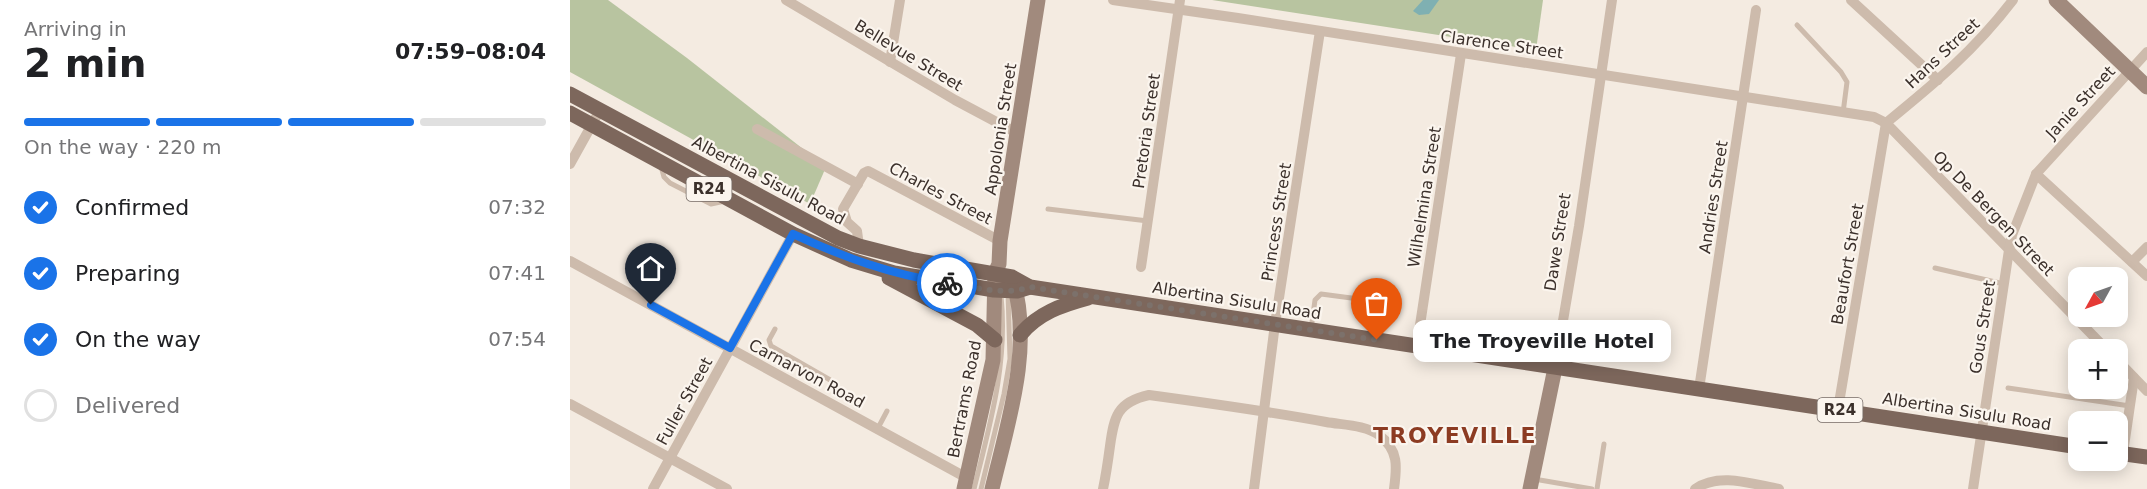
<!DOCTYPE html>
<html lang="en">
<head>
<meta charset="utf-8">
<style>
  body { margin:0; font-family:"DejaVu Sans",sans-serif; background:#f6f6f6; color:#202124; height:100vh; display:flex; flex-direction:column; font-size:22px; white-space:nowrap }
  * { box-sizing:border-box; margin:0 }
  p { font-size:20px; color:#757577 }
  .icon { flex:none; width:33px; height:33px; fill:none; stroke:currentColor; stroke-width:2; stroke-linecap:round; stroke-linejoin:round }
  .map { position:relative; flex:1; overflow:hidden }
  .details { display:flex; flex-direction:column; background:#fff; width:570px }
  .details>* { flex:none }
  .needle { width:39px; rotate:230deg }
  .fabs { position:absolute; left:1498px; top:267px; display:grid; gap:12px }
  .fabs a { display:grid; place-items:center; width:60px; height:60px; border-radius:12px; background:#fff; box-shadow:0 3px 15px #0003; font-size:30px }
  .pin { position:absolute; display:grid; place-items:center; width:51px; height:51px; color:#fff; margin:-62px -26px; border-radius:50% 50% 50% 0; rotate:-45deg; box-shadow:0 0 6px #0007 }
  .pin .icon { rotate:45deg }
  .courier { position:absolute; display:grid; place-items:center; width:60px; height:60px; margin:-30px; border:4px solid #1a73e8; border-radius:50%; background:#fff; color:#222; box-shadow:0 2px 8px #0007 }
  .bubble { position:absolute; height:42px; border-radius:12px; background:#fff; box-shadow:0 3px 15px #0003; font-size:20px; font-weight:700; line-height:42px; text-align:center }
  .head em { font-style:normal; font-weight:700 }
  .head div { display:flex; flex-direction:column-reverse }
  .head { display:flex; align-items:center; justify-content:space-between; height:102px; padding:0 24px }
  h1 { font-size:39px; font-weight:700; line-height:45px }
  .bar { display:grid; grid-template-columns:repeat(4,1fr); gap:9px 6px; align-content:center; height:72px; padding:0 24px }
  .bar i { height:8px; border-radius:4px; background:#e0e0e0 }
  .bar .selected { background:#1a73e8 }
  .bar p { grid-column:span 4 }
  ol { padding:0 24px; list-style:none }
  li { display:flex; align-items:center; gap:18px; height:66px }
  li p { margin-inline-start:auto }
  li .icon { padding:6px; border-radius:50%; background:#1a73e8; color:#fff; stroke-width:4 }
  li:last-child { color:#757577 }
  li i { width:33px; height:33px; border:3px solid #e0e0e0; border-radius:50% }
  main { display:flex; flex:1; min-height:0 }
  .map>svg:first-child { display:block }
  .green { fill:#b8c4a0 }
  .water { fill:#7fb0b2 }
  .lines { fill:none; stroke-linecap:round; stroke-linejoin:round }
  .lane { stroke:#cdbbac; stroke-width:5 }
  .street { stroke:#cdbbac; stroke-width:10 }
  .secondary { stroke:#a18a7d; stroke-width:15 }
  .primary { stroke:#7d675c; stroke-width:15 }
  .done { stroke:#7c716b; stroke-width:6; stroke-dasharray:0 10.8 }
  .route { stroke:#1a73e8; stroke-width:8 }
  .labels { text-anchor:middle; stroke-width:4.5; stroke-linejoin:round; paint-order:stroke }
  .shield { fill:#fbf5ee; stroke:#756b66; stroke-width:1.5 }
  .shield-label { font-size:15px; font-weight:bold; fill:#3b302b }
  .street-label { font-size:16px; fill:#3b302b; stroke:#fbf5ee }
  .district-label { font-size:22px; font-weight:bold; letter-spacing:1.5px; fill:#8c3b22; stroke:#fbf5ee }
</style>
</head>
<body>
<main>
<section class="details">
<div class="head"><div><h1>2 min</h1><p>Arriving in</p></div><em>07:59–08:04</em></div>
<div class="bar"><i class="selected"></i><i class="selected"></i><i class="selected"></i><i></i><p>On the way · 220 m</p></div>
<ol>
<li><svg class="icon" aria-label="check" viewBox="0 0 24 24"><path d="M5 12l5 5 9-10"/></svg>Confirmed<p>07:32</p></li>
<li><svg class="icon" aria-label="check" viewBox="0 0 24 24"><path d="M5 12l5 5 9-10"/></svg>Preparing<p>07:41</p></li>
<li><svg class="icon" aria-label="check" viewBox="0 0 24 24"><path d="M5 12l5 5 9-10"/></svg>On the way<p>07:54</p></li>
<li><i></i>Delivered</li>
</ol>
</section>
<div class="map">
<svg width="1577" height="489" viewBox="0 0 1577 489">
  <rect width="100%" height="100%" fill="#f4ebe1"/>
  <!-- green -->
  <g class="green">
    <path d="M0,0H38L117,58L256,167L240,204L0,72Z"/>
    <path d="M642,0H973L966,50Z"/>
  </g>
  <!-- water -->
  <path class="water" d="M853,0H869L859,14L849,15L843,11Z"/>
  <g class="lines">
    <!-- lane -->
    <g class="lane">
      <path d="M1227,25L1271,72L1277,82L1273,113"/>
      <path d="M91,166L94,177L100,183L141,204L155,201"/>
      <path d="M478,209L578,221"/>
      <path d="M1365,268L1434,284"/>
      <path d="M205,329L199,340L201,346L262,381"/>
      <path d="M741,329L745,300L751,294L804,301L811,307L812,311L807,338"/>
      <path d="M1438,388L1560,406"/>
      <path d="M308,428L317,411"/>
      <path d="M964,479L1022,489"/>
      <path d="M404,489C420,424 438,363 431,296"/>
      <path d="M411,489L434,394L440,359L438,292"/>
      <path d="M1027,489L1034,444"/>
    </g>
    <!-- street -->
    <g class="street">
      <path d="M216,0L385,100L447,133"/>
      <path d="M543,0L668,18L1304,117L1316,123L1537,350"/>
      <path d="M1281,0L1368,80"/>
      <path d="M320,62L330,0"/>
      <path d="M1316,123C1365,83 1404,51 1443,0"/>
      <path d="M187,129L288,184"/>
      <path d="M0,164L30,110"/>
      <path d="M1466,174L1577,276"/>
      <path d="M289,246L287,231L277,222L273,209L294,173L298,171L430,241"/>
      <path d="M0,261L397,478"/>
      <path d="M1562,262L1577,247"/>
      <path d="M571,267L610,0"/>
      <path d="M847,345L891,54"/>
      <path d="M1548,361L1577,391"/>
      <path d="M985,368L1009,226L1042,0"/>
      <path d="M1129,389L1186,10"/>
      <path d="M0,404L157,489"/>
      <path d="M1268,409L1316,123"/>
      <path d="M1553,453L1564,378"/>
      <path d="M83,489L223,234"/>
      <path d="M533,489C536,475 538,461 540,446C544,417 547,402 579,395C638,403 697,411 756,422C773,425 796,425 809,435C829,450 827,467 824,489"/>
      <path d="M684,489L705,324L750,31"/>
      <path d="M1125,489C1149,472 1182,484 1209,489"/>
      <path d="M1403,489L1439,250L1442,235L1466,174L1577,52"/>
    </g>
    <!-- secondary -->
    <g class="secondary">
      <path d="M1486,0L1577,87"/>
      <path d="M394,489L423,360L425,273L429,264L430,241L468,0"/>
      <path d="M422,489C438,422 463,348 443,280"/>
      <path d="M960,489L985,368"/>
    </g>
    <!-- primary -->
    <g class="primary">
      <path d="M0,94L268,238L289,246L344,260L442,277L460,287L1509,447"/>
      <path d="M0,113L223,234L281,260L324,273L424,290L447,291L460,287"/>
      <path d="M319,278L407,325L425,340"/>
      <path d="M450,335C468,313 492,305 518,298"/>
      <path d="M1548,453L1577,457"/>
    </g>
  </g>
  <g class="lines">
    <!-- done -->
    <path class="done" d="M377,283C405,287 433,296 460,287L807,340"/>
    <!-- route -->
    <path class="route" d="M81,305L160,348L223,234C273,257 322,275 377,283"/>
  </g>
  <g class="labels">
    <!-- shield labels -->
    <g class="shield">
      <rect x="116.5" y="177" width="45" height="24" rx="4.5"/>
      <rect x="1247.5" y="398" width="45" height="24" rx="4.5"/>
    </g>
    <g class="shield-label">
      <text x="139" y="194">R24</text>
      <text x="1270" y="415">R24</text>
    </g>
    <!-- street labels -->
    <g class="street-label">
      <text transform="translate(932 44) rotate(8)" y="6">Clarence Street</text>
      <text transform="translate(1372 53) rotate(-43)" y="6">Hans Street</text>
      <text transform="translate(339 55) rotate(31)" y="6">Bellevue Street</text>
      <text transform="translate(1510 102) rotate(-47)" y="6">Janie Street</text>
      <text transform="translate(430 129) rotate(-81)" y="6">Appolonia Street</text>
      <text transform="translate(576 131) rotate(-82)" y="6">Pretoria Street</text>
      <text transform="translate(199 180) rotate(28)" y="6">Albertina Sisulu Road</text>
      <text transform="translate(371 193) rotate(28)" y="6">Charles Street</text>
      <text transform="translate(854 197) rotate(-81)" y="6">Wilhelmina Street</text>
      <text transform="translate(1143 197) rotate(-81)" y="6">Andries Street</text>
      <text transform="translate(1424 213) rotate(46)" y="6">Op De Bergen Street</text>
      <text transform="translate(706 222) rotate(-81)" y="6">Princess Street</text>
      <text transform="translate(987 242) rotate(-81)" y="6">Dawe Street</text>
      <text transform="translate(1277 264) rotate(-80)" y="6">Beaufort Street</text>
      <text transform="translate(667 300) rotate(9)" y="6">Albertina Sisulu Road</text>
      <text transform="translate(1412 327) rotate(-81)" y="6">Gous Street</text>
      <text transform="translate(237 373) rotate(28)" y="6">Carnarvon Road</text>
      <text transform="translate(394 399) rotate(-79)" y="6">Bertrams Road</text>
      <text transform="translate(114 401) rotate(-61)" y="6">Fuller Street</text>
      <text transform="translate(1397 411) rotate(9)" y="6">Albertina Sisulu Road</text>
    </g>
    <!-- district labels -->
    <g class="district-label">
      <text x="885" y="443">TROYEVILLE</text>
    </g>
  </g>
</svg>
<div class="fabs">
<a><svg class="needle" viewBox="-14 -14 28 28"><path d="M0-13l5 13h-10z" fill="#e53935"/><path d="M0 13l5-13h-10z" fill="#757577"/></svg></a>
<a>+</a>
<a>−</a>
</div>
<div class="pin" style="left:807px;top:340px;background:#ea580c"><svg class="icon" aria-label="bag" viewBox="0 0 24 24"><path d="M5 8h14l-1 12H6zM9 8a3 3 0 0 1 6 0"/></svg></div>
<div class="pin" style="left:81px;top:305px;background:#1f2937"><svg class="icon" aria-label="home" viewBox="0 0 24 24"><path d="M3 11l9-7 9 7M6 9v11h12V9"/></svg></div>
<div class="courier" style="left:377px;top:283px"><svg class="icon" aria-label="bike" viewBox="0 0 24 24"><circle cx="6" cy="16" r="4"/><circle cx="18" cy="16" r="4"/><path d="M6 16l4-8h5l3 8M10 8l3 8H6M13 5h3"/></svg></div>
<div class="bubble" style="left:843px;top:320px;width:258px">The Troyeville Hotel</div>
</div>
</main>
</body>
</html>
